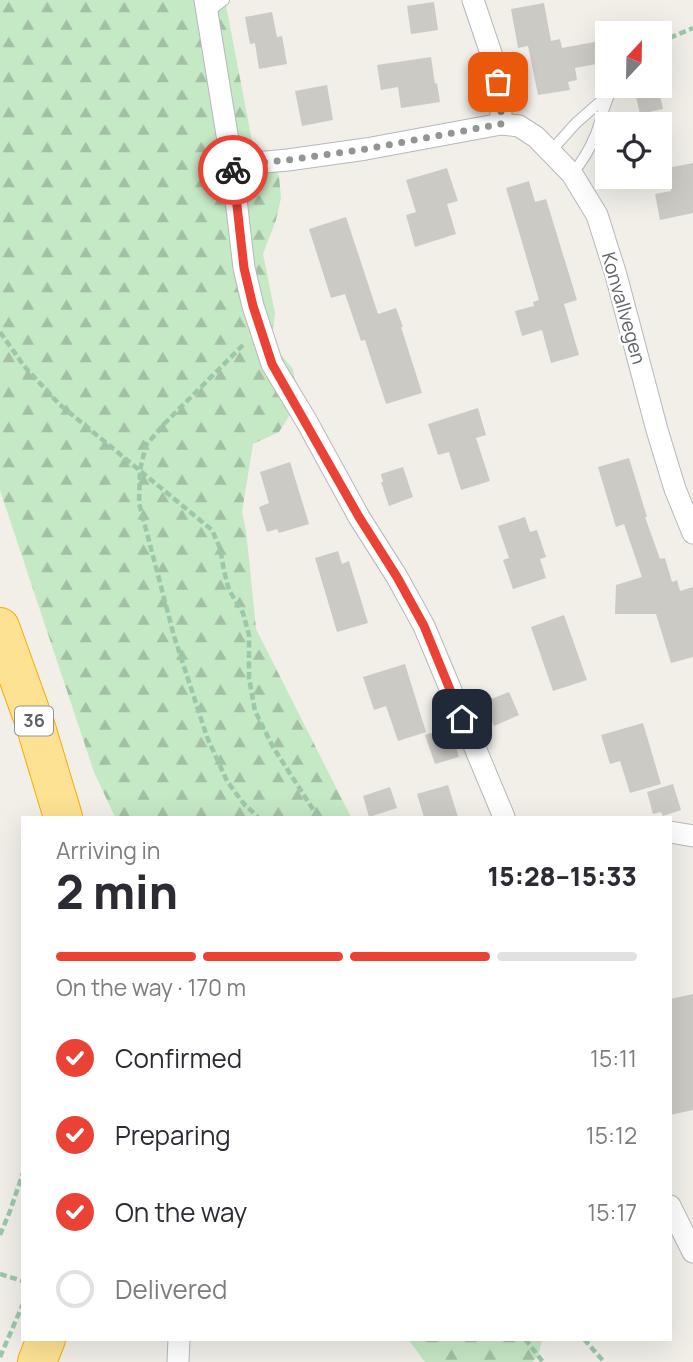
<!DOCTYPE html>
<html lang="en">
<head>
<meta charset="utf-8">
<style>
  body { margin:0; font-family:Manrope,sans-serif; background:#f7f7f7; color:#2b2b33; height:100vh; display:flex; flex-direction:column; font-size:26px; white-space:nowrap }
  * { box-sizing:border-box; margin:0 }
  p { font-size:23px; color:#7c7c81 }
  .icon { flex:none; width:38px; height:38px; fill:none; stroke:currentColor; stroke-width:2; stroke-linecap:round; stroke-linejoin:round }
  .map { position:relative; flex:1; overflow:hidden }
  .sheet { position:absolute; left:21px; top:816px; width:651px; height:525px; display:flex; flex-direction:column; background:#fff; border-radius:0px; box-shadow:0 7px 28px #0002 }
  .sheet>* { flex:none }
  .needle { width:46px; rotate:22deg }
  .tools { position:absolute; left:595px; top:21px; display:grid; gap:14px }
  .tools a { display:grid; place-items:center; width:77px; height:77px; border-radius:0px; background:#fff; box-shadow:0 7px 28px #0002; font-size:35px }
  .pin { position:absolute; display:grid; place-items:center; width:60px; height:60px; color:#fff; margin:-30px; border-radius:14px; box-shadow:0 4px 10px #0006 }
  .courier { position:absolute; display:grid; place-items:center; width:70px; height:70px; margin:-35px; border:5px solid #ea4335; border-radius:50%; background:#fff; color:#222; box-shadow:0 2px 9px #0007 }
  .head em { font-style:normal; font-weight:800 }
  .head div { display:flex; flex-direction:column-reverse }
  .head { display:flex; align-items:center; justify-content:space-between; height:119px; padding:0 35px }
  h1 { font-size:46px; font-weight:800; line-height:52px }
  .bar { display:grid; grid-template-columns:repeat(4,1fr); gap:10px 7px; align-content:center; height:84px; padding:0 35px }
  .bar i { height:9px; border-radius:5px; background:#e1e1e2 }
  .bar .active { background:#ea4335 }
  .bar p { grid-column:span 4 }
  ol { padding:0 35px; list-style:none }
  li { display:flex; align-items:center; gap:21px; height:77px }
  li p { margin-inline-start:auto }
  li .icon { padding:7px; border-radius:50%; background:#ea4335; color:#fff; stroke-width:4 }
  li:last-child { color:#7c7c81 }
  li i { width:38px; height:38px; border:4px solid #e1e1e2; border-radius:50% }
  .map>svg:first-child { display:block }
  .forest { fill:url(#forest-firs) }
  .building { fill:#cccac5 }
  .lines { fill:none; stroke-linecap:round; stroke-linejoin:round }
  .lane-casing { stroke:#b5b8bc; stroke-width:12 }
  .street-casing { stroke:#b5b8bc; stroke-width:23 }
  .highway-casing { stroke:#f9ab00; stroke-width:40 }
  .path { stroke:#9cc7a9; stroke-width:4.5; stroke-dasharray:7 3.5; stroke-linecap:butt }
  .lane { stroke:#fff; stroke-width:10 }
  .street { stroke:#fff; stroke-width:21 }
  .highway { stroke:#fde293; stroke-width:38 }
  .done { stroke:#929495; stroke-width:7; stroke-dasharray:0 12.6 }
  .route { stroke:#ea4335; stroke-width:9 }
  .labels { text-anchor:middle; stroke-width:5; stroke-linejoin:round; paint-order:stroke }
  .shield { fill:#fff; stroke:#8f9295; stroke-width:2 }
  .shield-label { font-size:18px; font-weight:bold; fill:#5f6368 }
  .street-label { font-size:19px; fill:#5f6368; stroke:#fff }
</style>
</head>
<body>
<div class="map">
<svg width="693" height="1362" viewBox="0 0 693 1362">
  <defs>
    <pattern id="forest-firs" width="22" height="20" patternUnits="userSpaceOnUse" patternTransform="scale(1.75)"><rect width="22" height="20" fill="#c5e8c5"/><path d="M5 1l3.5 6h-7zM16 11l3.5 6h-7z" fill="#a3c0a4"/></pattern>
  </defs>
  <rect width="100%" height="100%" fill="#f1efe8"/>
  <!-- forest -->
  <g class="forest">
    <path d="M0,0H225L252,141L268,156L279,176L281,198L276,220L263,254L275,314L271,343L293,369L296,391L291,413L279,432L253,444L242,512L246,530L256,629L351,817H115L94,772L0,490Z"/>
    <path d="M408,1339H542L539,1353L533,1362H425Z"/>
  </g>
  <!-- building -->
  <g class="building">
    <path d="M434,2L438,30L411,34L407,6Z"/>
    <path d="M544,3L551,41L560,39L562,48L605,40L607,62L575,68L577,80L568,82L570,90L538,95L528,46L518,48L511,9Z"/>
    <path d="M272,12L277,37L282,36L287,64L259,69L255,43L250,44L245,17Z"/>
    <path d="M431,57L435,84L437,83L440,102L401,108L398,87L381,90L377,65Z"/>
    <path d="M327,85L333,120L302,126L295,91Z"/>
    <path d="M658,87L663,109L640,114L635,92Z"/>
    <path d="M693,163V213L660,220L655,194L671,191L667,168Z"/>
    <path d="M447,168L458,201L447,204L456,234L415,247L406,215L416,212L406,180Z"/>
    <path d="M529,181L535,202L546,199L577,300L564,304L579,355L551,363L542,330L522,336L515,311L534,306L533,302L539,300L506,188Z"/>
    <path d="M346,217L378,314L396,308L403,327H401L422,393L386,404L365,340L361,341L345,294L331,298L309,229Z"/>
    <path d="M478,408L486,435L476,438L490,481L461,490L449,452L438,455L428,424Z"/>
    <path d="M629,458L647,517H645L660,559L665,558L672,582L677,580L680,591L693,587V657L671,663L656,614H615L616,585L642,577L624,524L616,527L598,467Z"/>
    <path d="M290,462L309,524L279,533L277,529L267,532L259,507L269,503L260,472Z"/>
    <path d="M403,467L413,497L389,506L381,482H383L381,474Z"/>
    <path d="M525,517L530,532L537,530L546,557L540,559L546,578L513,589L503,560L509,558L498,526Z"/>
    <path d="M338,551L342,564L349,561L368,623L337,632L315,558Z"/>
    <path d="M564,615L587,680L553,691L531,627Z"/>
    <path d="M405,664L426,732L398,741L386,706L374,710L363,677Z"/>
    <path d="M509,692L519,715L494,726L484,702Z"/>
    <path d="M643,723L661,784L630,793L620,761L610,764L601,735Z"/>
    <path d="M449,727L459,757L435,764L425,735Z"/>
    <path d="M673,784L681,810L663,816L661,812L653,814L647,792Z"/>
    <path d="M448,785L458,817H424L417,794Z"/>
    <path d="M390,787L397,808L369,817L363,796Z"/>
    <path d="M693,994V1110L670,1115V999Z"/>
  </g>
  <g class="lines">
    <!-- lane casing -->
    <g class="lane-casing">
      <g id="lane">
        <path d="M207,13L224,0"/>
        <path d="M550,152L576,123L608,95"/>
        <path d="M572,174C582,162 590,149 596,134C602,118 604,101 614,86"/>
      </g>
    </g>
    <!-- street casing -->
    <g class="street-casing">
      <g id="street">
        <path d="M205,0L232,165L244,268L253,306L272,364L307,422L359,517L397,577L424,626L504,817"/>
        <path d="M473,0L495,65L501,99V124"/>
        <path d="M232,165L288,160L366,149L501,124L519,126L536,137L572,174L597,215L616,275L657,430L675,489L693,533"/>
        <path d="M670,832L693,836"/>
        <path d="M670,1206L693,1252"/>
        <path d="M178,1362L179,1339"/>
      </g>
    </g>
    <!-- highway casing -->
    <g class="highway-casing">
      <g id="highway">
        <path d="M0,627L35,724L63,817"/>
        <path d="M37,1362L46,1339"/>
      </g>
    </g>
    <!-- path -->
    <g class="path">
      <path d="M660,42L693,28"/>
      <path d="M0,332L24,366L59,404L212,530L220,548L224,571L229,590L243,613L249,635V678L255,711L273,747L318,817"/>
      <path d="M243,345L166,422L146,445L140,470L139,503L174,636L207,737L227,781L244,804L258,817"/>
      <path d="M0,1235L10,1211L23,1173"/>
      <path d="M0,1274L23,1281"/>
      <path d="M525,1339L543,1362"/>
      <path d="M584,1339L604,1362"/>
      <path d="M0,1357L23,1304"/>
    </g>
    <!-- lane -->
    <use href="#lane" class="lane"/>
    <!-- street -->
    <use href="#street" class="street"/>
    <!-- highway -->
    <use href="#highway" class="highway"/>
  </g>
  <g class="lines">
    <!-- done -->
    <path class="done" d="M233,170L232,165L288,160L366,149L501,124V99L498,82"/>
    <!-- route -->
    <path class="route" d="M233,170L244,268L253,306L272,364L359,517L397,577L424,626L462,719"/>
  </g>
  <g class="labels">
    <!-- shield labels -->
    <rect class="shield" x="15" y="706.5" width="38" height="29" rx="5"/>
    <g class="shield-label">
      <text x="34" y="727">36</text>
    </g>
    <!-- street labels -->
    <g class="street-label">
      <text transform="translate(624 308) rotate(74)" y="7">Konvallvegen</text>
    </g>
  </g>
</svg>
<div class="tools">
<a><svg class="needle" viewBox="-14 -14 28 28"><path d="M0-13l5 13h-10z" fill="#e53935"/><path d="M0 13l5-13h-10z" fill="#7c7c81"/></svg></a>
<a><svg class="icon" aria-label="locate" viewBox="0 0 24 24"><circle cx="12" cy="12" r="6"/><path d="M12 2v4M12 18v4M2 12h4M18 12h4"/></svg></a>
</div>
<div class="pin" style="left:498px;top:82px;background:#ea580c"><svg class="icon" aria-label="bag" viewBox="0 0 24 24"><path d="M5 8h14l-1 12H6zM9 8a3 3 0 0 1 6 0"/></svg></div>
<div class="pin" style="left:462px;top:719px;background:#1f2937"><svg class="icon" aria-label="home" viewBox="0 0 24 24"><path d="M3 11l9-7 9 7M6 9v11h12V9"/></svg></div>
<div class="courier" style="left:233px;top:170px"><svg class="icon" aria-label="bike" viewBox="0 0 24 24"><circle cx="6" cy="16" r="4"/><circle cx="18" cy="16" r="4"/><path d="M6 16l4-8h5l3 8M10 8l3 8H6M13 5h3"/></svg></div>
<section class="sheet">
<div class="head"><div><h1>2 min</h1><p>Arriving in</p></div><em>15:28–15:33</em></div>
<div class="bar"><i class="active"></i><i class="active"></i><i class="active"></i><i></i><p>On the way · 170 m</p></div>
<ol>
<li><svg class="icon" aria-label="check" viewBox="0 0 24 24"><path d="M5 12l5 5 9-10"/></svg>Confirmed<p>15:11</p></li>
<li><svg class="icon" aria-label="check" viewBox="0 0 24 24"><path d="M5 12l5 5 9-10"/></svg>Preparing<p>15:12</p></li>
<li><svg class="icon" aria-label="check" viewBox="0 0 24 24"><path d="M5 12l5 5 9-10"/></svg>On the way<p>15:17</p></li>
<li><i></i>Delivered</li>
</ol>
</section>
</div>
</body>
</html>
